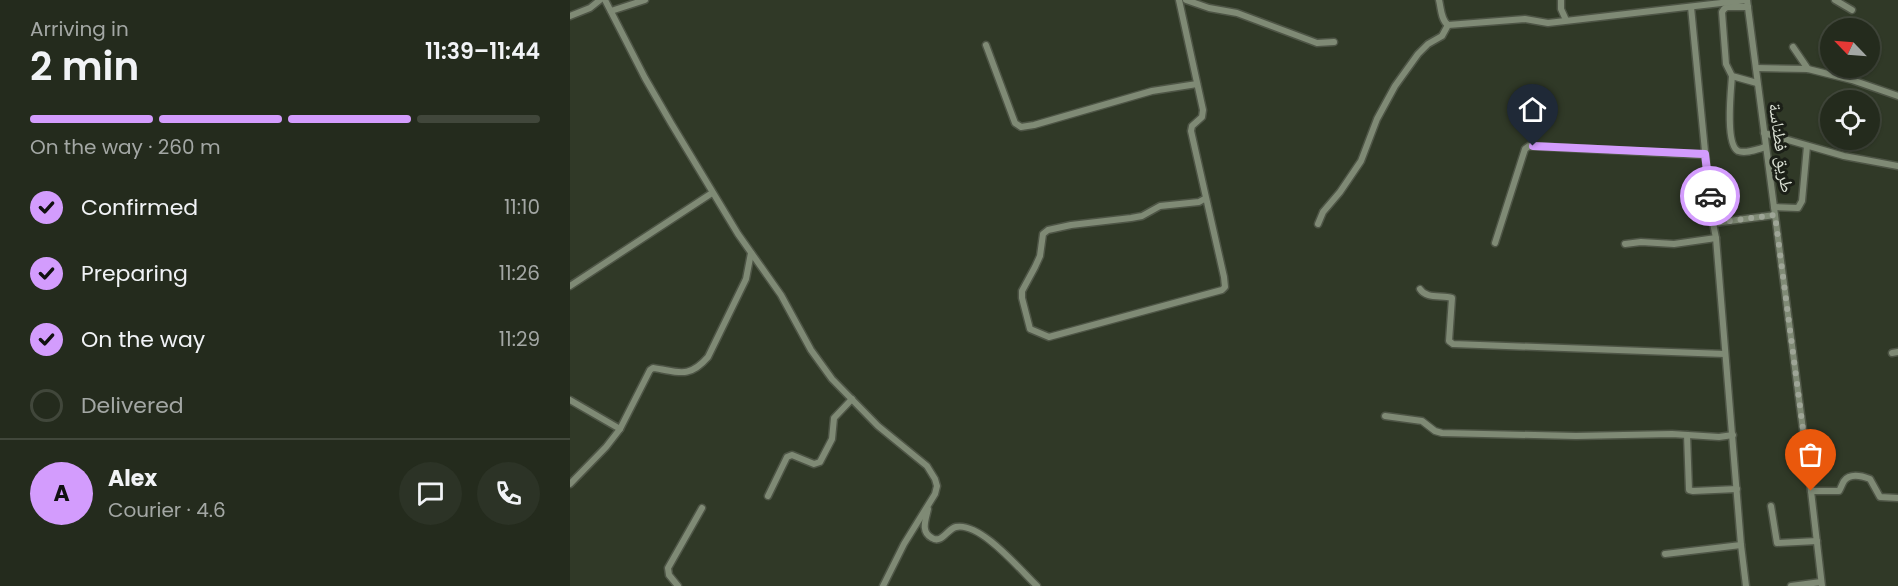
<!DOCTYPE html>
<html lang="en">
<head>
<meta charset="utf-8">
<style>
  body { margin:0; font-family:Poppins,"Noto Naskh Arabic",sans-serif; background:#2c3326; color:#f1f3f6; height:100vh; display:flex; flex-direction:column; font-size:22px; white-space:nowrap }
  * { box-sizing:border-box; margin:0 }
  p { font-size:20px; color:#a3a7a4 }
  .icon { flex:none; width:33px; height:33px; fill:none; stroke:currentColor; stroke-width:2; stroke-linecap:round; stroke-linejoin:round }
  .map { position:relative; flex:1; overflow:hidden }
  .drawer { display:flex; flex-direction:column; background:#242b1d; width:570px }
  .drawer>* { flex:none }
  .needle { width:39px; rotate:295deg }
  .fabs { position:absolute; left:1250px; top:18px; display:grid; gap:12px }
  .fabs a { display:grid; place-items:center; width:60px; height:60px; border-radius:50%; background:#242b1d; box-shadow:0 2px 4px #0004,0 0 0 2px #41473b; font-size:30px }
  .pin { position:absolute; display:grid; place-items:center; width:51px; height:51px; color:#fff; margin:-62px -26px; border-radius:50% 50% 50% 0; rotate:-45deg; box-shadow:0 0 6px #0007 }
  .pin .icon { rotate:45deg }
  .courier { position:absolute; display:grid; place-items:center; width:60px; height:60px; margin:-30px; border:4px solid #d39cfd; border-radius:50%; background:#fff; color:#222; box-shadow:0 2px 8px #0007 }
  .overview em { font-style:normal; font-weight:600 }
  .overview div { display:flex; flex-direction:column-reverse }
  .overview { display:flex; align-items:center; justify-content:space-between; height:102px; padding:0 30px }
  h1 { font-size:39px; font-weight:600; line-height:45px }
  .bar { display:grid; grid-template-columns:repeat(4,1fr); gap:9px 6px; align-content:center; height:72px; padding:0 30px }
  .bar i { height:8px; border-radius:4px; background:#41473b }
  .bar .selected { background:#d39cfd }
  .bar p { grid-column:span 4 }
  .line { display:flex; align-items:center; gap:15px; padding:0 30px; border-top:2px solid #41473b }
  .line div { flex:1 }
  .round { display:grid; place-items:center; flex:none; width:63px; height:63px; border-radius:32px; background:#2c3326 }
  ol { padding:0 30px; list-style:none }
  li { display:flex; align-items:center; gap:18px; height:66px }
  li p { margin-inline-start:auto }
  li .icon { padding:6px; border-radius:50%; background:#d39cfd; color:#111; stroke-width:4 }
  li:last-child { color:#a3a7a4 }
  li i { width:33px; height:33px; border:3px solid #41473b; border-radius:50% }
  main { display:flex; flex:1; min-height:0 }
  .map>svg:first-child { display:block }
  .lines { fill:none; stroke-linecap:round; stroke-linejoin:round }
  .minor-casing { stroke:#4e5546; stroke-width:9 }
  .minor { stroke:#7f8a75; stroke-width:6 }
  .done { stroke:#9ea597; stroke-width:6; stroke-dasharray:0 10.8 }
  .route { stroke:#d39cfd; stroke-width:8 }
  .labels { text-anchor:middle; stroke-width:6; stroke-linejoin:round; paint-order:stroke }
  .street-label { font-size:18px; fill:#d9dfd3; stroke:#1b1f17 }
</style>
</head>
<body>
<main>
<section class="drawer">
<div class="overview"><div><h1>2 min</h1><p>Arriving in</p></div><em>11:39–11:44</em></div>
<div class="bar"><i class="selected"></i><i class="selected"></i><i class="selected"></i><i></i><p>On the way · 260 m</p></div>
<ol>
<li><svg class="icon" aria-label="check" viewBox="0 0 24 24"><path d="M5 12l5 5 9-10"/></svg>Confirmed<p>11:10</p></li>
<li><svg class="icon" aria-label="check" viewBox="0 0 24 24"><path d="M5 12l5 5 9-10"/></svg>Preparing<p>11:26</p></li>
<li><svg class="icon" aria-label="check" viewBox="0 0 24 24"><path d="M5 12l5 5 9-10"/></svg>On the way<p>11:29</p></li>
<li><i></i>Delivered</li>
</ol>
<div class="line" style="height:108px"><b class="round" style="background:#d39cfd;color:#111">A</b><div><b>Alex</b><p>Courier · 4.6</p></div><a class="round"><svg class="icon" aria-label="chat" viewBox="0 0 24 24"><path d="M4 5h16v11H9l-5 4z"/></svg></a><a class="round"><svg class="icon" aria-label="phone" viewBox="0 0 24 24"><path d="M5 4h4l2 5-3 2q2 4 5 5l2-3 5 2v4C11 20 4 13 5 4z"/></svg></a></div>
</section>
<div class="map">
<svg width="1328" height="586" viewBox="0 0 1328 586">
  <rect width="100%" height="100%" fill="#303927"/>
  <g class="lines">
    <!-- minor casing -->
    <g class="minor-casing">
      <g id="minor">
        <path d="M35,0L75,78L101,123L168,234L211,295L241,350L262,379L308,426L357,466L365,479L367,486L365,494L334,544L313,586"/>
        <path d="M609,0L633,110L632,117L622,126L621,131L654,277L655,287L652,290L479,337L460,329L452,298V291L465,267L470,256L473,234L478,230L501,225L561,218L572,216L590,206L629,202L636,198"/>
        <path d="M616,0L639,8L667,13L747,43L764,42"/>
        <path d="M869,0C871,8 871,20 878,25"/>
        <path d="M991,0V9L996,20"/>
        <path d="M1177,0L1241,491L1252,586"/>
        <path d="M1265,0L1282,10"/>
        <path d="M1121,7L1141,213L1146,238L1171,545L1176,586"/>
        <path d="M1178,7H1157L1154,9L1152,12L1156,64L1162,76L1187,83"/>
        <path d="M41,11L75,0"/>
        <path d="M0,16L20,8L30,0"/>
        <path d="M878,25L955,19L978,23L1177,0"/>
        <path d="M416,45L445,123L451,127L464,125L582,91L627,84"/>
        <path d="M1223,47L1238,69"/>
        <path d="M1186,68L1238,69L1282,80L1328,96"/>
        <path d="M1162,76C1161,89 1155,144 1168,151C1176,154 1188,149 1196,147"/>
        <path d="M1194,133L1274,156L1328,166"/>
        <path d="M1204,207L1228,208L1232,201L1237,146"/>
        <path d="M1144,223L1205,215"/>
        <path d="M748,224L753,212L770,192L791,161L807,119L825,86L848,54L858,44L872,36L878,25"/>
        <path d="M925,243L955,149L959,146L1135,155"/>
        <path d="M1055,244L1071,242L1104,244L1146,238"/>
        <path d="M0,286L142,193"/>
        <path d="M850,289C856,299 871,295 882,298L879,341L883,344L1155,354"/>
        <path d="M1322,353L1328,352"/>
        <path d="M0,400L50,429L36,447L0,484"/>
        <path d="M815,416L852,421L865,431L872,433L1006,436L1102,434L1149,437L1163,435"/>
        <path d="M50,429L80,370L83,368C107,371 118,380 138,357L176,279L181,253"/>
        <path d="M1117,435L1119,490L1123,491L1167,489"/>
        <path d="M1241,491H1269C1271,488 1272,484 1274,481C1280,473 1292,476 1300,479L1310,497L1328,498"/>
        <path d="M198,496L217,457L222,455L244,464L250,462L262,439L264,418L282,399"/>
        <path d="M1201,506L1207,543L1247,541"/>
        <path d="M358,509C356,519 350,532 362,538C372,544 377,529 386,527C411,522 450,570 467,586"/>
        <path d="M1095,554L1171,545"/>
        <path d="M108,586L99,575L98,568L132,508"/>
        <path d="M1221,586L1251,582"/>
      </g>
    </g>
    <!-- minor -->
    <use href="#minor" class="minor"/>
  </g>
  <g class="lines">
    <!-- done -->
    <path class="done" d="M1140,196L1144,223L1205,215L1241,491"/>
    <!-- route -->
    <path class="route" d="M963,146L1135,154L1140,196"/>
  </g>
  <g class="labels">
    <!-- street labels -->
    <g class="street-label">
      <text transform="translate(1211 148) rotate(82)" y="6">طريق فطناسة</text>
    </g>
  </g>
</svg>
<div class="fabs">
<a><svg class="needle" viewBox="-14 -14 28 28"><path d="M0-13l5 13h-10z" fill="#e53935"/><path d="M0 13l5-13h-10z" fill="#a3a7a4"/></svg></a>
<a><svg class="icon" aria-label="locate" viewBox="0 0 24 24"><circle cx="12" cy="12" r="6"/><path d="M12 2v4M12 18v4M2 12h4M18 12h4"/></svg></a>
</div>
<div class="pin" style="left:1241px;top:491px;background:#ea580c"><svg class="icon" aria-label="bag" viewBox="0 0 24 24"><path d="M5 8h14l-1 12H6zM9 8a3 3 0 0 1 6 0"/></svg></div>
<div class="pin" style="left:963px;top:146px;background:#1f2937"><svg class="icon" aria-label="home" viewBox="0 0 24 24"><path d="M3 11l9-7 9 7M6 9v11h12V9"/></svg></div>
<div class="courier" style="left:1140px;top:196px"><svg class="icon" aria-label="car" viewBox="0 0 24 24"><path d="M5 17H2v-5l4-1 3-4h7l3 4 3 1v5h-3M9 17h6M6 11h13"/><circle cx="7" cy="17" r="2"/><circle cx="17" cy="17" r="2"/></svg></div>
</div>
</main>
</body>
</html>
